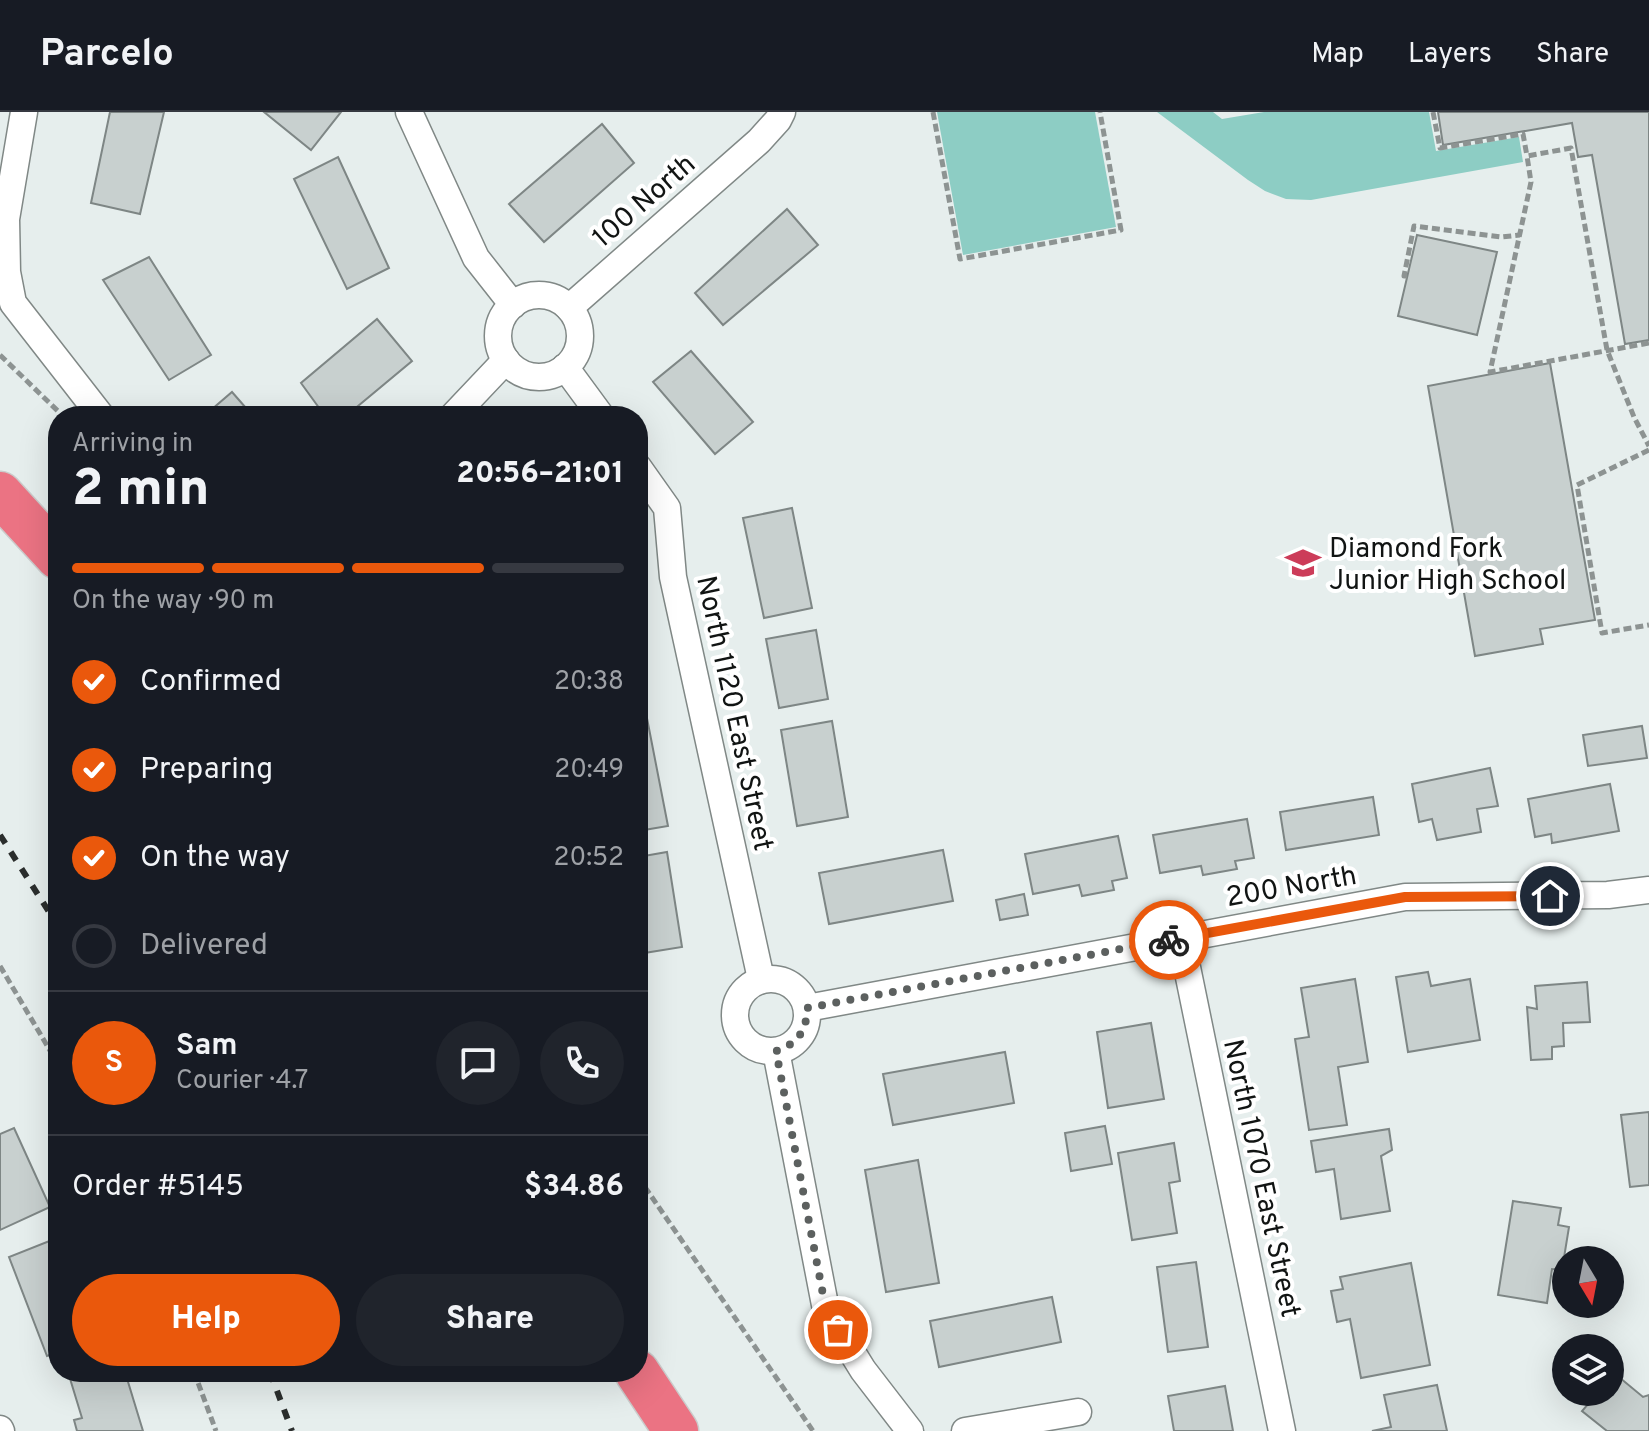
<!DOCTYPE html>
<html lang="en">
<head>
<meta charset="utf-8">
<style>
  body { margin:0; font-family:Overpass,sans-serif; background:#20242c; color:#f1f3f6; height:100vh; display:flex; flex-direction:column; font-size:30px; white-space:nowrap }
  * { box-sizing:border-box; margin:0 }
  p { font-size:26px; color:#9ea1a6 }
  .icon { flex:none; width:44px; height:44px; fill:none; stroke:currentColor; stroke-width:2; stroke-linecap:round; stroke-linejoin:round }
  .map { position:relative; flex:1; overflow:hidden }
  .panel { position:absolute; left:48px; top:294px; width:600px; height:976px; display:flex; flex-direction:column; background:#171b24; border-radius:32px; box-shadow:0 8px 32px #0002 }
  .panel>* { flex:none }
  .needle { width:52px; rotate:170deg }
  .tools { position:absolute; left:1552px; top:1134px; display:grid; gap:16px }
  .tools a { display:grid; place-items:center; width:72px; height:72px; border-radius:50%; background:#171b24; box-shadow:0 8px 32px #0002; font-size:40px }
  .pin { position:absolute; display:grid; place-items:center; width:68px; height:68px; color:#fff; margin:-34px; border:4px solid #fff; border-radius:50%; box-shadow:0 2px 8px #0007 }
  .courier { position:absolute; display:grid; place-items:center; width:80px; height:80px; margin:-40px; border:6px solid #ea580c; border-radius:50%; background:#fff; color:#222; box-shadow:0 2px 10px #0007 }
  .summary em { font-style:normal; font-weight:800 }
  .summary div { display:flex; flex-direction:column-reverse }
  .summary { display:flex; align-items:center; justify-content:space-between; height:136px; padding:0 24px }
  h1 { font-size:52px; font-weight:800; line-height:60px }
  .bar { display:grid; grid-template-columns:repeat(4,1fr); gap:12px 8px; align-content:center; height:96px; padding:0 24px }
  .bar i { height:10px; border-radius:6px; background:#363941 }
  .bar .on { background:#ea580c }
  .bar p { grid-column:span 4 }
  .line { display:flex; align-items:center; gap:20px; padding:0 24px; border-top:2px solid #363941 }
  .line div { flex:1 }
  .round { display:grid; place-items:center; flex:none; width:84px; height:84px; border-radius:42px; background:#20242c }
  ol { padding:0 24px; list-style:none }
  li { display:flex; align-items:center; gap:24px; height:88px }
  li p { margin-inline-start:auto }
  li .icon { padding:8px; border-radius:50%; background:#ea580c; color:#fff; stroke-width:4 }
  li:last-child { color:#9ea1a6 }
  li i { width:44px; height:44px; border:4px solid #363941; border-radius:50% }
  .primary-button { display:flex; gap:16px; margin-top:auto; padding:16px 24px }
  .primary-button a { flex:1; height:92px; border-radius:48px; background:#ea580c; color:#fff; font-size:32px; font-weight:800; line-height:92px; text-align:center }
  .primary-button a+a { background:#20242c; color:#f1f3f6 }
  header { display:flex; align-items:center; gap:48px; box-sizing:border-box; height:112px; padding:0 40px; background:#171b24; border-bottom:2px solid #363941 }
  header strong { font-size:38px }
  nav { display:flex; gap:44px; margin-inline-start:auto; font-size:28px }
  .map>svg:first-child { display:block }
  .green { fill:#8dcdc4 }
  .building { fill:#c8d0cf; stroke:#7e8685; stroke-width:2 }
  .lines { fill:none; stroke-linecap:round; stroke-linejoin:round }
  .street-casing { stroke:#808886; stroke-width:29 }
  .highway-casing { stroke:#cbcbcb; stroke-width:47 }
  .path { stroke:#8d9392; stroke-width:5; stroke-dasharray:8 4; stroke-linecap:butt }
  .street { stroke:#fff; stroke-width:26 }
  .highway { stroke:#eb7383; stroke-width:44 }
  .rail { stroke:#2b2e2d; stroke-width:6; stroke-dasharray:10 10; stroke-linecap:butt }
  .done { stroke:#5c605f; stroke-width:8; stroke-dasharray:0 14.4 }
  .route { stroke:#ea580c; stroke-width:10 }
  .labels { text-anchor:middle; stroke-width:8; stroke-linejoin:round; paint-order:stroke }
  .street-label { font-size:28px; fill:#111413; stroke:#fff }
  .poi-label { font-size:28px; fill:#111413; stroke:#fff; text-anchor:start }
</style>
</head>
<body>
<header>
<strong>Parcelo</strong>
<nav><a>Map</a><a>Layers</a><a>Share</a></nav>
</header>
<div class="map">
<svg width="1649" height="1319" viewBox="0 0 1649 1319">
  <rect width="100%" height="100%" fill="#e6eeed"/>
  <!-- green -->
  <g class="green">
    <path d="M937,0H1095L1116,115L963,143Z"/>
    <path d="M1157,0H1213L1222,7L1264,0H1429L1436,39L1519,25L1523,50L1311,88L1286,87L1265,79L1248,68Z"/>
  </g>
  <!-- building -->
  <g class="building">
    <path d="M110,0H164L140,102L91,91Z"/>
    <path d="M264,0H341L311,38Z"/>
    <path d="M1438,0H1649V228L1625,232L1592,43L1578,45L1572,11L1443,33Z"/>
    <path d="M602,12L634,51L544,130L509,92Z"/>
    <path d="M338,45L389,156L347,177L294,67Z"/>
    <path d="M787,97L818,133L723,213L695,181Z"/>
    <path d="M1417,123L1497,140L1477,223L1398,204Z"/>
    <path d="M149,145L211,243L169,268L103,168Z"/>
    <path d="M377,207L412,249L346,304H325L301,271Z"/>
    <path d="M691,239L753,310L715,342L653,270Z"/>
    <path d="M1550,251L1595,508L1540,517L1543,532L1475,544L1428,274Z"/>
    <path d="M232,280L253,304H204Z"/>
    <path d="M792,396L812,496L764,506L743,406Z"/>
    <path d="M816,518L828,587L779,596L766,527Z"/>
    <path d="M645,596L668,714L638,719V597Z"/>
    <path d="M832,609L848,705L797,714L781,618Z"/>
    <path d="M1642,614L1647,646L1588,654L1583,623Z"/>
    <path d="M1490,656L1498,694L1477,697L1481,720L1437,728L1432,707L1419,710L1412,672Z"/>
    <path d="M1610,672L1619,719L1552,731L1551,722L1535,725L1528,687Z"/>
    <path d="M1373,685L1379,723L1286,738L1280,700Z"/>
    <path d="M1247,707L1254,746L1235,749L1237,757L1203,763L1201,754L1160,761L1153,723Z"/>
    <path d="M1118,724L1127,766L1112,769L1114,778L1082,784L1079,773L1033,782L1025,742Z"/>
    <path d="M943,738L953,789L829,812L819,761Z"/>
    <path d="M667,740L682,835L638,842V745Z"/>
    <path d="M1024,782L1028,803L1000,808L996,788Z"/>
    <path d="M1428,860L1431,874L1470,867L1480,928L1408,940L1396,865Z"/>
    <path d="M1355,867L1368,950L1338,955L1347,1013L1309,1018L1295,927L1309,925L1301,876Z"/>
    <path d="M1587,870L1590,910L1563,911L1564,934L1552,935V947L1531,948L1527,895L1537,897L1535,874Z"/>
    <path d="M1151,911L1164,987L1108,996L1097,920Z"/>
    <path d="M1005,940L1014,991L893,1013L883,962Z"/>
    <path d="M1649,1000V1073L1630,1075L1621,1003Z"/>
    <path d="M1105,1014L1112,1052L1071,1059L1065,1021Z"/>
    <path d="M14,1016L50,1095L0,1118V1022Z"/>
    <path d="M1389,1017L1392,1038L1381,1044L1390,1099L1341,1107L1334,1057L1316,1060L1311,1029Z"/>
    <path d="M1174,1031L1180,1069L1169,1071L1177,1121L1132,1128L1118,1041Z"/>
    <path d="M918,1048L939,1171L886,1180L865,1058Z"/>
    <path d="M1513,1089L1561,1096L1558,1113L1569,1115L1562,1158L1552,1157L1547,1191L1498,1183Z"/>
    <path d="M57,1126L58,1240L47,1244L9,1145Z"/>
    <path d="M1196,1150L1208,1235L1168,1240L1157,1155Z"/>
    <path d="M1411,1151L1430,1253L1361,1266L1350,1207L1337,1210L1331,1179L1343,1177L1340,1165Z"/>
    <path d="M1052,1185L1061,1230L939,1255L930,1209Z"/>
    <path d="M1610,1250L1618,1257L1614,1261L1643,1285L1649,1283V1319H1607L1582,1299L1596,1283L1593,1280H1610Z"/>
    <path d="M68,1260H125L143,1319H77L74,1308L82,1306Z"/>
    <path d="M1437,1273L1447,1319H1372L1391,1315L1384,1283Z"/>
    <path d="M1225,1274L1233,1319H1174L1168,1284Z"/>
  </g>
  <g class="lines">
    <!-- street casing -->
    <g class="street-casing">
      <g id="street">
        <path d="M24,0L6,107L7,160L13,191L101,304"/>
        <path d="M409,0L476,146L513,193"/>
        <circle cx="539" cy="224" r="41"/>
        <path d="M569,196L759,29L778,8L782,0"/>
        <path d="M565,255L601,304"/>
        <path d="M453,304L506,248"/>
        <path d="M638,355L667,396L673,465L761,867"/>
        <path d="M1181,826L1282,1319"/>
        <circle cx="771" cy="903" r="36"/>
        <path d="M807,896L1405,785L1608,783L1649,778"/>
        <path d="M776,939L826,1198L863,1258L910,1319"/>
        <path d="M0,1317L1,1319"/>
        <path d="M965,1319L1078,1300"/>
      </g>
    </g>
    <!-- highway casing -->
    <g class="highway-casing">
      <g id="highway">
        <path d="M0,382L58,445"/>
        <path d="M637,1260L676,1319"/>
      </g>
    </g>
    <!-- path -->
    <g class="path">
      <path d="M933,0L960,147L1121,118L1100,0"/>
      <path d="M1433,0L1440,36L1523,22L1527,44"/>
      <path d="M1407,164H1404L1414,114L1502,125L1520,123"/>
      <path d="M1649,231L1490,260L1531,70L1527,44L1571,36L1607,238L1634,305L1649,334"/>
      <path d="M0,243L63,304"/>
      <path d="M1649,338L1577,373L1602,521L1649,513"/>
      <path d="M0,854L58,952"/>
      <path d="M638,1065L813,1319"/>
      <path d="M194,1260L216,1319"/>
    </g>
    <!-- street -->
    <use href="#street" class="street"/>
    <!-- highway -->
    <use href="#highway" class="highway"/>
    <!-- rail -->
    <g class="rail">
      <path d="M0,723L58,814"/>
      <path d="M270,1260L292,1319"/>
    </g>
  </g>
  <g class="lines">
    <!-- done -->
    <path class="done" d="M838,1218L826,1198L776,939C798,932 807,918 807,896L1169,828"/>
    <!-- route -->
    <path class="route" d="M1169,828L1405,785L1550,784"/>
  </g>
  <!-- icons -->
  <defs>
    <g id="school-bare" transform="scale(2.76)"><path d="M0-5L7-2L0 1L-7-2ZM-4 1L0 2.5L4 1V4Q0 6-4 4Z" fill="#cc3c59" stroke="#fff" stroke-width="2.5" paint-order="stroke"/></g>
  </defs>
  <g fill-rule="evenodd">
    <use href="#school-bare" x="1303" y="451"/>
  </g>
  <g class="labels">
    <!-- street labels -->
    <g class="street-label">
      <text transform="translate(643 88) rotate(-41)" y="10">100 North</text>
      <text transform="translate(736 601) rotate(78)" y="10">North 1120 East Street</text>
      <text transform="translate(1291 773) rotate(-10)" y="10">200 North</text>
      <text transform="translate(1263 1066) rotate(78)" y="10">North 1070 East Street</text>
    </g>
    <!-- poi labels -->
    <g class="poi-label">
      <text x="1329" y="445">Diamond Fork<tspan x="1329" dy="32">Junior High School</tspan></text>
    </g>
  </g>
</svg>
<div class="tools">
<a><svg class="needle" viewBox="-14 -14 28 28"><path d="M0-13l5 13h-10z" fill="#e53935"/><path d="M0 13l5-13h-10z" fill="#9ea1a6"/></svg></a>
<a><svg class="icon" aria-label="layers" viewBox="0 0 24 24"><path d="M12 4l9 5-9 5-9-5zM3 14l9 5 9-5"/></svg></a>
</div>
<div class="pin" style="left:838px;top:1218px;background:#ea580c"><svg class="icon" aria-label="bag" viewBox="0 0 24 24"><path d="M5 8h14l-1 12H6zM9 8a3 3 0 0 1 6 0"/></svg></div>
<div class="pin" style="left:1550px;top:784px;background:#1f2937"><svg class="icon" aria-label="home" viewBox="0 0 24 24"><path d="M3 11l9-7 9 7M6 9v11h12V9"/></svg></div>
<div class="courier" style="left:1169px;top:828px"><svg class="icon" aria-label="bike" viewBox="0 0 24 24"><circle cx="6" cy="16" r="4"/><circle cx="18" cy="16" r="4"/><path d="M6 16l4-8h5l3 8M10 8l3 8H6M13 5h3"/></svg></div>
<section class="panel">
<div class="summary"><div><h1>2 min</h1><p>Arriving in</p></div><em>20:56–21:01</em></div>
<div class="bar"><i class="on"></i><i class="on"></i><i class="on"></i><i></i><p>On the way · 90 m</p></div>
<ol>
<li><svg class="icon" aria-label="check" viewBox="0 0 24 24"><path d="M5 12l5 5 9-10"/></svg>Confirmed<p>20:38</p></li>
<li><svg class="icon" aria-label="check" viewBox="0 0 24 24"><path d="M5 12l5 5 9-10"/></svg>Preparing<p>20:49</p></li>
<li><svg class="icon" aria-label="check" viewBox="0 0 24 24"><path d="M5 12l5 5 9-10"/></svg>On the way<p>20:52</p></li>
<li><i></i>Delivered</li>
</ol>
<div class="line" style="height:144px"><b class="round" style="background:#ea580c;color:#fff">S</b><div><b>Sam</b><p>Courier · 4.7</p></div><a class="round"><svg class="icon" aria-label="chat" viewBox="0 0 24 24"><path d="M4 5h16v11H9l-5 4z"/></svg></a><a class="round"><svg class="icon" aria-label="phone" viewBox="0 0 24 24"><path d="M5 4h4l2 5-3 2q2 4 5 5l2-3 5 2v4C11 20 4 13 5 4z"/></svg></a></div>
<div class="line" style="height:104px"><div>Order #5145</div><b>$34.86</b></div>
<div class="primary-button"><a>Help</a><a>Share</a></div>
</section>
</div>
</body>
</html>
